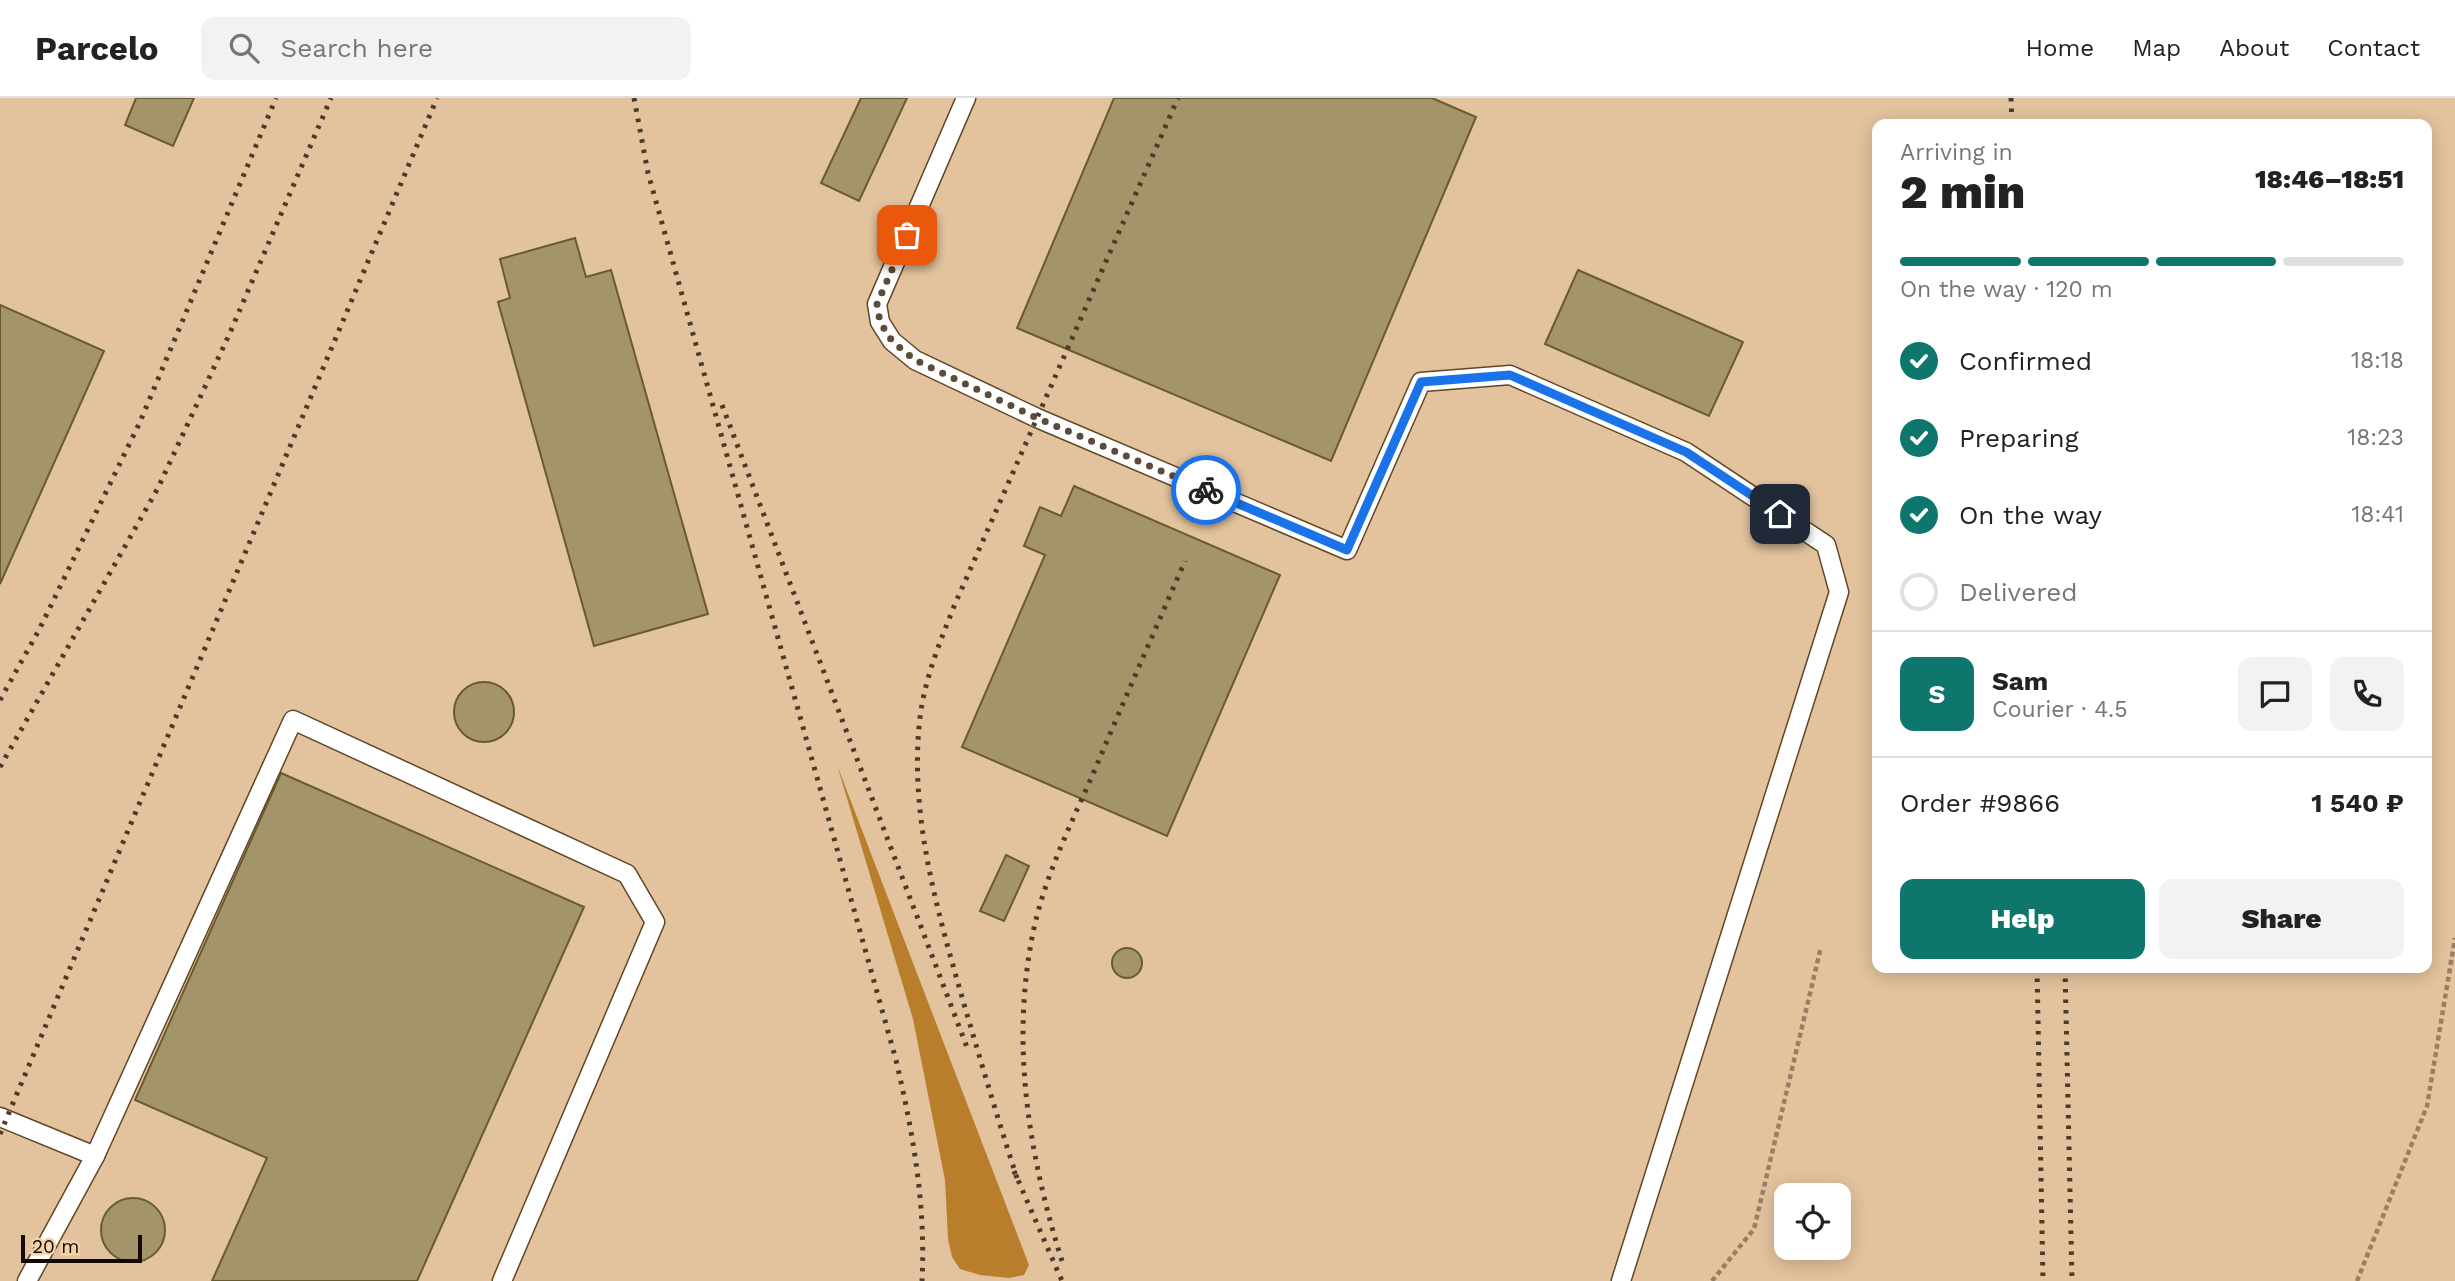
<!DOCTYPE html>
<html lang="en">
<head>
<meta charset="utf-8">
<style>
  body { margin:0; font-family:"Work Sans",sans-serif; background:#f2f2f2; color:#222; height:100vh; display:flex; flex-direction:column; font-size:26px; white-space:nowrap }
  * { box-sizing:border-box; margin:0 }
  p { font-size:23px; color:#767676 }
  .icon { flex:none; width:38px; height:38px; fill:none; stroke:currentColor; stroke-width:2; stroke-linecap:round; stroke-linejoin:round }
  .map { position:relative; flex:1; overflow:hidden }
  .drawer { position:absolute; left:1872px; top:21px; width:560px; height:854px; display:flex; flex-direction:column; background:#fff; border-radius:14px; box-shadow:0 4px 18px #0003 }
  .drawer>* { flex:none }
  .tools { position:absolute; left:1774px; top:1085px; display:grid; gap:14px }
  .tools a { display:grid; place-items:center; width:77px; height:77px; border-radius:14px; background:#fff; box-shadow:0 4px 18px #0003; font-size:35px }
  .scale { position:absolute; left:21px; bottom:18px; width:121px; box-sizing:border-box; padding-left:7px; border:4px solid #140a01; border-top:0; font-size:19px; line-height:24px; white-space:nowrap; color:#140a01; -webkit-text-stroke:5px #f1d0aa; paint-order:stroke }
  .pin { position:absolute; display:grid; place-items:center; width:60px; height:60px; color:#fff; margin:-30px; border-radius:14px; box-shadow:0 4px 10px #0006 }
  .courier { position:absolute; display:grid; place-items:center; width:70px; height:70px; margin:-35px; border:5px solid #1a73e8; border-radius:50%; background:#fff; color:#222; box-shadow:0 2px 9px #0007 }
  .summary em { font-style:normal; font-weight:800 }
  .summary div { display:flex; flex-direction:column-reverse }
  .summary { display:flex; align-items:center; justify-content:space-between; height:119px; padding:0 28px }
  h1 { font-size:46px; font-weight:800; line-height:52px }
  .bar { display:grid; grid-template-columns:repeat(4,1fr); gap:10px 7px; align-content:center; height:84px; padding:0 28px }
  .bar i { height:9px; border-radius:5px; background:#e0e0e0 }
  .bar .current { background:#0f766e }
  .bar p { grid-column:span 4 }
  .line { display:flex; align-items:center; gap:18px; padding:0 28px; border-top:2px solid #e0e0e0 }
  .line div { flex:1 }
  .round { display:grid; place-items:center; flex:none; width:74px; height:74px; border-radius:14px; background:#f2f2f2 }
  ol { padding:0 28px; list-style:none }
  li { display:flex; align-items:center; gap:21px; height:77px }
  li p { margin-inline-start:auto }
  li .icon { padding:7px; border-radius:50%; background:#0f766e; color:#fff; stroke-width:4 }
  li:last-child { color:#767676 }
  li i { width:38px; height:38px; border:4px solid #e0e0e0; border-radius:50% }
  .button { display:flex; gap:14px; margin-top:auto; padding:14px 28px }
  .button a { flex:1; height:80px; border-radius:14px; background:#0f766e; color:#fff; font-size:28px; font-weight:800; line-height:80px; text-align:center }
  .button a+a { background:#f2f2f2; color:#222 }
  header { display:flex; align-items:center; gap:42px; box-sizing:border-box; height:98px; padding:0 35px; background:#fff; border-bottom:2px solid #e0e0e0 }
  header strong { font-size:33px }
  nav { display:flex; gap:38px; margin-inline-start:auto; font-size:24px }
  .search { width:490px; height:63px; background:#f2f2f2; display:flex; align-items:center; gap:18px; box-sizing:border-box; padding:0 24px; border-radius:14px; color:#767676; font-size:26px }
  .map>svg:first-child { display:block }
  .forest { fill:#b97e2c }
  .building { fill:#a39469; stroke:#695b31; stroke-width:2 }
  .lines { fill:none; stroke-linecap:round; stroke-linejoin:round }
  .service-casing { stroke:#614624; stroke-width:21 }
  .path { stroke:#977f64; stroke-width:4.5; stroke-dasharray:5 3.5; stroke-linecap:butt }
  .service { stroke:#fff; stroke-width:18 }
  .rail { stroke:#4b3b2a; stroke-width:5; stroke-dasharray:3.5 7; stroke-linecap:butt }
  .done { stroke:#5c4b38; stroke-width:7; stroke-dasharray:0 12.6 }
  .route { stroke:#1a73e8; stroke-width:9 }
</style>
</head>
<body>
<header>
<strong>Parcelo</strong>
<div class="search"><svg class="icon" aria-label="search" viewBox="0 0 24 24"><circle cx="10" cy="10" r="6"/><path d="M15 15l6 6"/></svg>Search here</div>
<nav><a>Home</a><a>Map</a><a>About</a><a>Contact</a></nav>
</header>
<div class="map">
<svg width="2455" height="1183" viewBox="0 0 2455 1183">
  <rect width="100%" height="100%" fill="#e3c39e"/>
  <!-- forest -->
  <path class="forest" d="M837,667L1029,1167L1024,1177L1009,1180L980,1177L960,1171L952,1159L948,1141L945,1082L913,921Z"/>
  <!-- building -->
  <g class="building">
    <path d="M136,0H194L173,48L125,27Z"/>
    <path d="M861,0H907L859,103L821,85Z"/>
    <path d="M1114,0H1432L1476,19L1331,363L1017,230Z"/>
    <path d="M575,140L586,179L611,172L708,516L594,548L498,204L510,200L500,161Z"/>
    <path d="M1578,172L1743,244L1709,318L1545,246Z"/>
    <path d="M0,207L104,253L0,486Z"/>
    <path d="M1074,388L1280,477L1167,738L962,649L1045,457L1024,448L1040,409L1061,418Z"/>
    <circle cx="484" cy="614" r="30"/>
    <path d="M281,675L584,809L417,1183H212L267,1060L135,1002Z"/>
    <path d="M1006,757L1029,768L1004,823L980,813Z"/>
    <circle cx="1127" cy="865" r="15"/>
    <circle cx="133" cy="1132" r="32"/>
  </g>
  <g class="lines">
    <!-- service casing -->
    <g class="service-casing">
      <g id="service">
        <path d="M966,0L877,206L880,224L892,243L915,262L1037,320L1347,452L1421,284L1510,277L1686,354L1826,447L1839,494L1621,1183"/>
        <path d="M0,1019L95,1058"/>
        <path d="M27,1183L95,1058L293,622L627,776L655,824L502,1183"/>
      </g>
    </g>
    <!-- path -->
    <g class="path">
      <path d="M1712,1183L1754,1131L1821,849"/>
      <path d="M2357,1183L2427,1008L2455,840"/>
    </g>
    <!-- service -->
    <use href="#service" class="service"/>
    <!-- rail -->
    <g class="rail">
      <path d="M634,0L648,75L896,962C913,1035 926,1107 922,1183"/>
      <path d="M2011,0L2012,26"/>
      <path d="M722,307L968,952"/>
      <path d="M0,602L39,532L140,324L276,0"/>
      <path d="M0,669L158,390L229,237L331,0"/>
      <path d="M2037,870L2043,1183"/>
      <path d="M2065,870L2072,1183"/>
      <path d="M0,1036L437,0"/>
      <path d="M1014,1073L1062,1183"/>
      <path d="M1017,1080C998,1022 981,964 964,906C937,812 907,711 921,612C927,575 941,541 955,506L1178,0"/>
      <path d="M1062,1163C1028,1055 1010,942 1034,830C1046,776 1071,726 1093,676C1123,605 1154,534 1185,463"/>
    </g>
  </g>
  <g class="lines">
    <!-- done -->
    <path class="done" d="M907,137L877,206L880,224L892,243L915,262L1037,320L1206,392"/>
    <!-- route -->
    <path class="route" d="M1206,392L1347,452L1421,284L1510,277L1686,354L1780,416"/>
  </g>
</svg>
<div class="tools">
<a><svg class="icon" aria-label="locate" viewBox="0 0 24 24"><circle cx="12" cy="12" r="6"/><path d="M12 2v4M12 18v4M2 12h4M18 12h4"/></svg></a>
</div>
<div class="scale">20 m</div>
<div class="pin" style="left:907px;top:137px;background:#ea580c"><svg class="icon" aria-label="bag" viewBox="0 0 24 24"><path d="M5 8h14l-1 12H6zM9 8a3 3 0 0 1 6 0"/></svg></div>
<div class="pin" style="left:1780px;top:416px;background:#1f2937"><svg class="icon" aria-label="home" viewBox="0 0 24 24"><path d="M3 11l9-7 9 7M6 9v11h12V9"/></svg></div>
<div class="courier" style="left:1206px;top:392px"><svg class="icon" aria-label="bike" viewBox="0 0 24 24"><circle cx="6" cy="16" r="4"/><circle cx="18" cy="16" r="4"/><path d="M6 16l4-8h5l3 8M10 8l3 8H6M13 5h3"/></svg></div>
<section class="drawer">
<div class="summary"><div><h1>2 min</h1><p>Arriving in</p></div><em>18:46–18:51</em></div>
<div class="bar"><i class="current"></i><i class="current"></i><i class="current"></i><i></i><p>On the way · 120 m</p></div>
<ol>
<li><svg class="icon" aria-label="check" viewBox="0 0 24 24"><path d="M5 12l5 5 9-10"/></svg>Confirmed<p>18:18</p></li>
<li><svg class="icon" aria-label="check" viewBox="0 0 24 24"><path d="M5 12l5 5 9-10"/></svg>Preparing<p>18:23</p></li>
<li><svg class="icon" aria-label="check" viewBox="0 0 24 24"><path d="M5 12l5 5 9-10"/></svg>On the way<p>18:41</p></li>
<li><i></i>Delivered</li>
</ol>
<div class="line" style="height:126px"><b class="round" style="background:#0f766e;color:#fff">S</b><div><b>Sam</b><p>Courier · 4.5</p></div><a class="round"><svg class="icon" aria-label="chat" viewBox="0 0 24 24"><path d="M4 5h16v11H9l-5 4z"/></svg></a><a class="round"><svg class="icon" aria-label="phone" viewBox="0 0 24 24"><path d="M5 4h4l2 5-3 2q2 4 5 5l2-3 5 2v4C11 20 4 13 5 4z"/></svg></a></div>
<div class="line" style="height:91px"><div>Order #9866</div><b>1 540 ₽</b></div>
<div class="button"><a>Help</a><a>Share</a></div>
</section>
</div>
</body>
</html>
